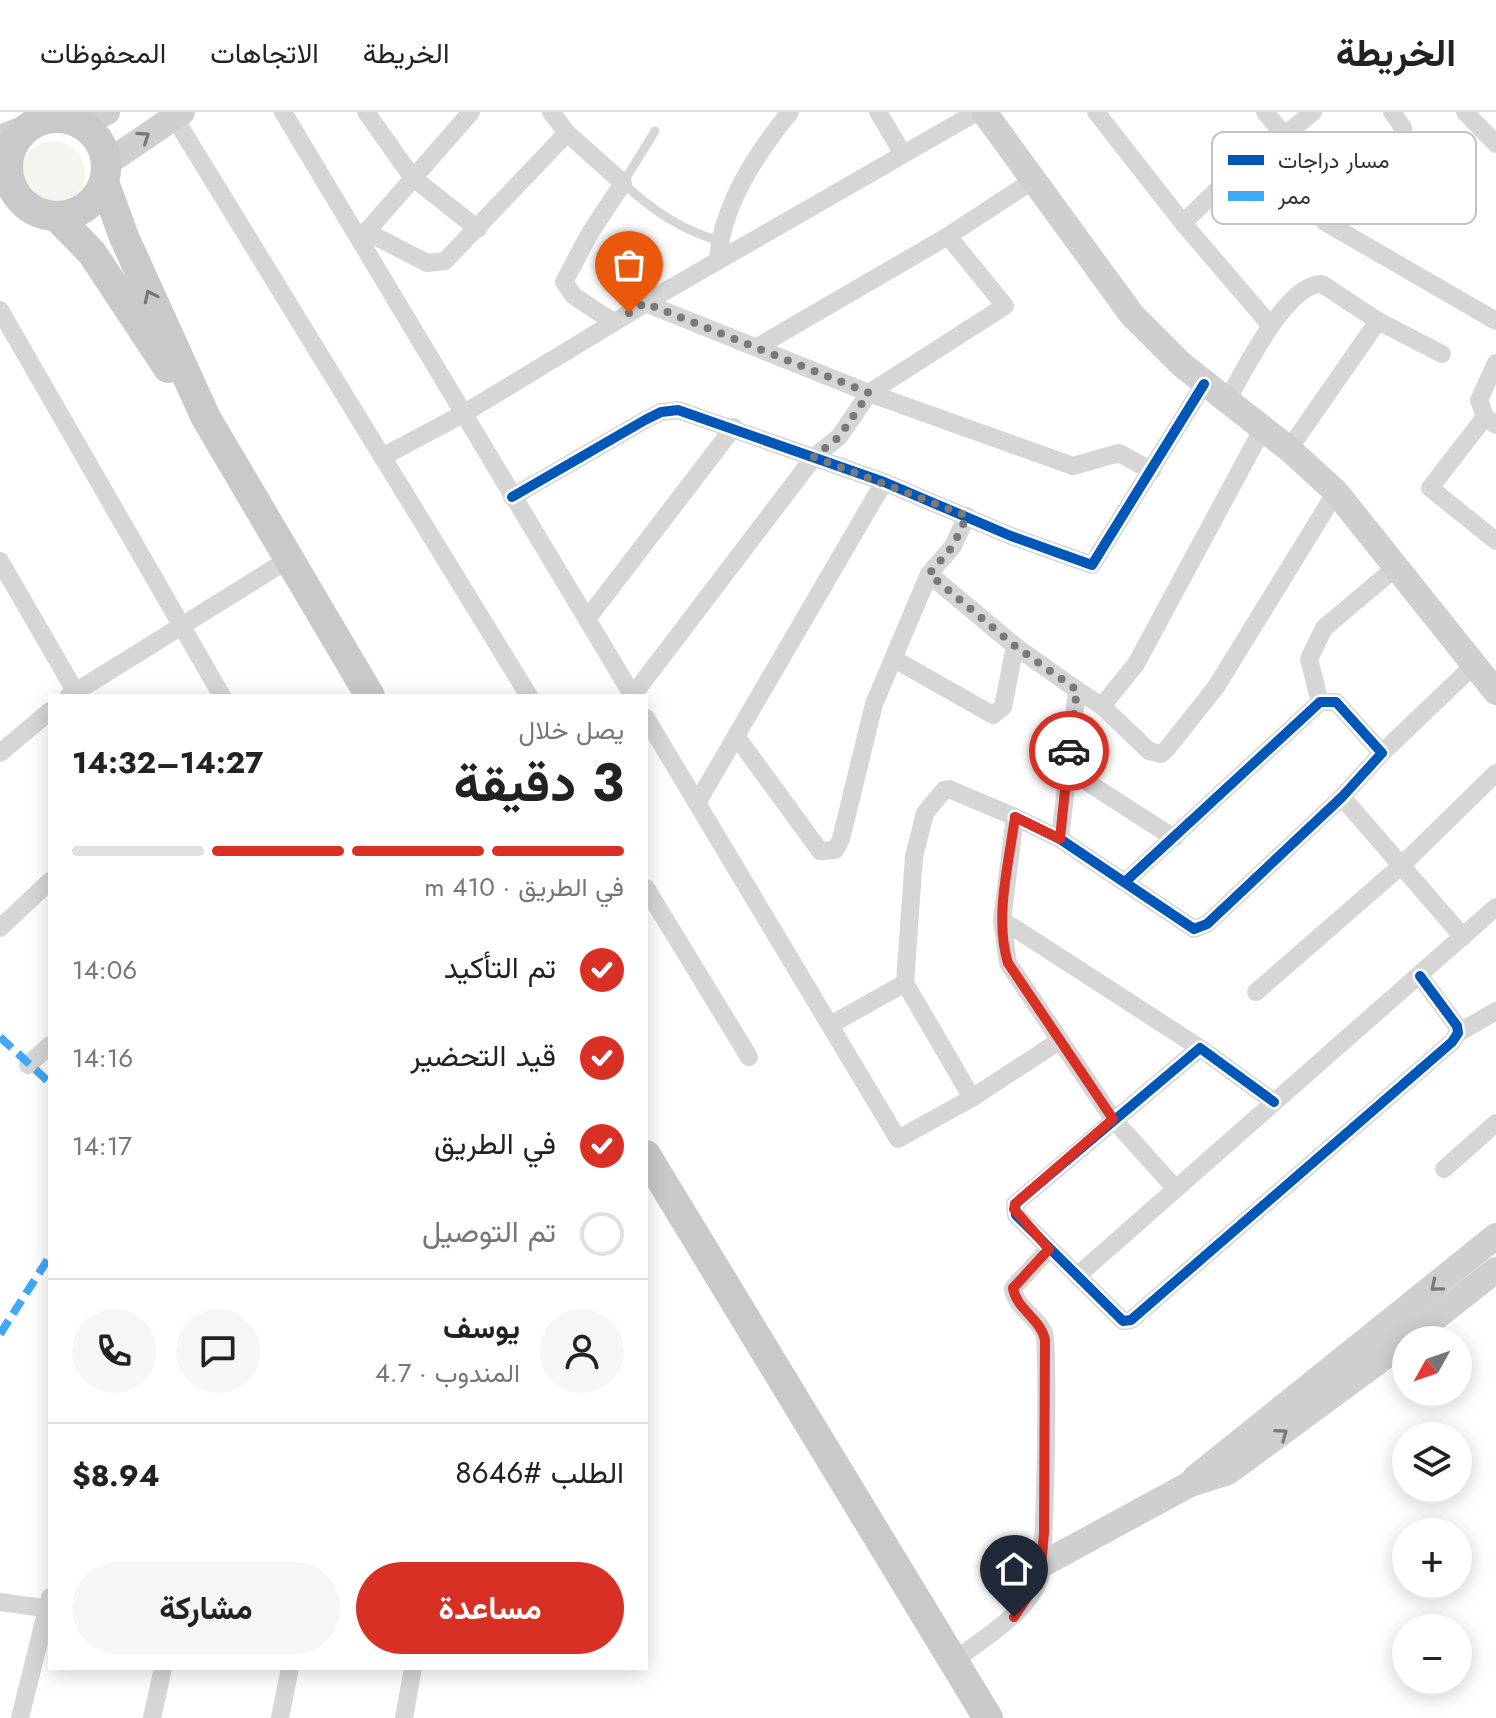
<!DOCTYPE html>
<html lang="ar">
<head>
<meta charset="utf-8">
<style>
  body { margin:0; font-family:Jost,Vazirmatn,sans-serif; background:#f6f6f6; color:#222; direction:rtl; height:100vh; display:flex; flex-direction:column; font-size:30px; white-space:nowrap }
  * { box-sizing:border-box; margin:0 }
  p { font-size:26px; color:#767676 }
  .icon { flex:none; width:44px; height:44px; fill:none; stroke:currentColor; stroke-width:2; stroke-linecap:round; stroke-linejoin:round }
  .map { position:relative; flex:1; overflow:hidden; direction:ltr }
  .drawer { position:absolute; left:48px; top:582px; width:600px; height:976px; display:flex; flex-direction:column; background:#fff; border-radius:0px; box-shadow:0 4px 20px #0003; direction:rtl }
  .drawer>* { flex:none }
  .needle { width:52px; rotate:230deg }
  .tools { position:absolute; left:1392px; top:1214px; display:grid; gap:16px }
  .tools a { display:grid; place-items:center; width:80px; height:80px; border-radius:50%; background:#fff; box-shadow:0 4px 20px #0003; font-size:40px }
  .pin { position:absolute; display:grid; place-items:center; width:68px; height:68px; color:#fff; margin:-82px -34px; border-radius:50% 50% 50% 0; rotate:-45deg; box-shadow:0 0 8px #0007 }
  .pin .icon { rotate:45deg }
  .courier { position:absolute; display:grid; place-items:center; width:80px; height:80px; margin:-40px; border:6px solid #d93025; border-radius:50%; background:#fff; color:#222; box-shadow:0 2px 10px #0007 }
  .summary em { font-style:normal; font-weight:700 }
  .summary div { display:flex; flex-direction:column-reverse }
  .summary { display:flex; align-items:center; justify-content:space-between; height:136px; padding:0 24px }
  h1 { font-size:52px; font-weight:700; line-height:60px }
  .bar { display:grid; grid-template-columns:repeat(4,1fr); gap:12px 8px; align-content:center; height:96px; padding:0 24px }
  .bar i { height:10px; border-radius:6px; background:#e0e0e0 }
  .bar .selected { background:#d93025 }
  .bar p { grid-column:span 4 }
  .line { display:flex; align-items:center; gap:20px; padding:0 24px; border-top:2px solid #e0e0e0 }
  .line div { flex:1 }
  .round { display:grid; place-items:center; flex:none; width:84px; height:84px; border-radius:42px; background:#f6f6f6 }
  ol { padding:0 24px; list-style:none }
  li { display:flex; align-items:center; gap:24px; height:88px }
  li p { margin-inline-start:auto }
  li .icon { padding:8px; border-radius:50%; background:#d93025; color:#fff; stroke-width:4 }
  li:last-child { color:#767676 }
  li i { width:44px; height:44px; border:4px solid #e0e0e0; border-radius:50% }
  .button { display:flex; gap:16px; margin-top:auto; padding:16px 24px }
  .button a { flex:1; height:92px; border-radius:48px; background:#d93025; color:#fff; font-size:32px; font-weight:700; line-height:92px; text-align:center }
  .button a+a { background:#f6f6f6; color:#222 }
  header { display:flex; align-items:center; gap:48px; box-sizing:border-box; height:112px; padding:0 40px; background:#fff; border-bottom:2px solid #e0e0e0 }
  header strong { font-size:38px }
  nav { display:flex; gap:44px; margin-inline-start:auto; font-size:28px }
  .map>svg:first-child { display:block }
  .green { fill:#f2f6ee }
  .lines { fill:none; stroke-linecap:round; stroke-linejoin:round }
  .lane { stroke:#d6d6d6; stroke-width:9 }
  .street { stroke:#d6d6d6; stroke-width:18 }
  .secondary { stroke:#cfcfcf; stroke-width:26 }
  .primary { stroke:#c9c9c9; stroke-width:30 }
  .quiet { stroke:#3fa9f5; stroke-width:8; stroke-dasharray:16 8; stroke-linecap:butt }
  .cycleway-casing { stroke:#fff; stroke-width:15 }
  .cycleway { stroke:#0057b8; stroke-width:10 }
  .oneway { stroke:#797979 }
  .oneway2 { stroke:#767676 }
  .done { stroke:#7a7a7a; stroke-width:8; stroke-dasharray:0 14.4 }
  .route { stroke:#d93025; stroke-width:10 }
  .key { fill:#fff; stroke:#c2c2c2; stroke-width:2 }
  .key-label { font-size:22px; fill:#323232 }
</style>
</head>
<body>
<header>
<strong>الخريطة</strong>
<nav><a>الخريطة</a><a>الاتجاهات</a><a>المحفوظات</a></nav>
</header>
<div class="map">
<svg width="1496" height="1606" viewBox="0 0 1496 1606">
  <rect width="100%" height="100%" fill="#fff"/>
  <!-- green -->
  <circle class="green" cx="53" cy="61" r="32"/>
  <g class="lines">
    <!-- lane -->
    <path class="lane" d="M655,19L623,71C652,98 681,118 720,129"/>
    <!-- street -->
    <g class="street">
      <path d="M283,0L633,584"/>
      <path d="M366,0L412,65L478,117"/>
      <path d="M551,0L567,21L623,71L590,121L564,170L574,184L613,210"/>
      <path d="M878,0L903,42"/>
      <path d="M1096,0L1183,111"/>
      <path d="M1265,0L1284,23"/>
      <path d="M1392,0L1403,16V23L1332,88L1324,98L1325,110L1496,209"/>
      <path d="M1465,0L1496,32"/>
      <path d="M174,5L529,584"/>
      <path d="M365,119L427,151L445,149L567,21"/>
      <path d="M360,127L471,0"/>
      <path d="M718,148C722,93 756,42 790,0"/>
      <path d="M645,191L869,281L1073,354L1119,341L1152,359"/>
      <path d="M0,198L222,584"/>
      <path d="M1271,214L1183,111L1215,80L1313,0"/>
      <path d="M759,234L948,124L1032,69"/>
      <path d="M1496,251L1479,288L1485,305L1496,313"/>
      <path d="M1227,288C1244,260 1286,171 1322,172L1378,209L1442,242"/>
      <path d="M1485,305L1430,376L1496,429"/>
      <path d="M1289,337L1378,209"/>
      <path d="M382,345L463,302L669,177L977,0"/>
      <path d="M512,385L645,308L661,300L678,298L884,370L1011,424L1092,453L1204,272"/>
      <path d="M0,449L78,584"/>
      <path d="M929,462L1015,534L1077,578L1060,727"/>
      <path d="M587,507L734,315"/>
      <path d="M894,547L993,603L1003,595L1015,534"/>
      <path d="M1077,578L1102,594L1149,639L1161,642L1166,638L1216,575L1336,380"/>
      <path d="M633,583L814,345L839,325L869,281L1005,194L948,124"/>
      <path d="M69,584L289,447"/>
      <path d="M1320,590L1309,547L1324,516L1394,457"/>
      <path d="M1102,594L1136,552L1263,316"/>
      <path d="M646,606L898,1027L972,986L1059,929"/>
      <path d="M736,624L820,739L835,738L841,727L874,592L929,462L953,434L967,404"/>
      <path d="M0,641L50,599"/>
      <path d="M1382,641L1474,553"/>
      <path d="M1067,657L1174,726"/>
      <path d="M1342,685L1463,825"/>
      <path d="M697,691L884,370"/>
      <path d="M1015,705L1060,727L1194,817L1207,812L1342,685L1382,641L1336,590H1320L1126,769"/>
      <path d="M646,776L749,945"/>
      <path d="M0,816L50,769"/>
      <path d="M1256,880L1402,753L1496,661"/>
      <path d="M830,913L905,871"/>
      <path d="M1458,921L1496,899"/>
      <path d="M28,953L50,933"/>
      <path d="M972,986L905,871L914,745L925,701L944,678L949,677L1015,705L1002,808"/>
      <path d="M1274,990L1200,936L1015,1092L1016,1103L1123,1209L1131,1208L1452,930L1458,921L1457,914L1420,864"/>
      <path d="M1444,1057L1496,1011"/>
      <path d="M1175,1076L1113,1007L1008,851L1002,808L1200,936"/>
      <path d="M1077,1164L1496,795"/>
      <path d="M0,1490L50,1497"/>
      <path d="M953,1549C982,1528 1029,1500 1040,1465C1045,1449 1049,1233 1044,1221C1037,1204 1015,1196 1013,1176L1049,1137"/>
      <path d="M20,1606L50,1485"/>
      <path d="M152,1606L163,1556"/>
      <path d="M280,1606L290,1556"/>
      <path d="M404,1606L413,1556"/>
    </g>
    <!-- secondary -->
    <g class="secondary">
      <path d="M984,0L1132,203L1181,252L1289,337L1336,380L1496,580"/>
      <path d="M81,11L107,0"/>
      <path d="M0,26L25,16"/>
      <path d="M107,51L182,0"/>
      <path d="M0,63L9,64"/>
      <path d="M1407,1228L1496,1158"/>
      <path d="M1195,1366L1496,1124"/>
      <path d="M1041,1453L1190,1372L1228,1360L1406,1229"/>
    </g>
    <!-- primary -->
    <g class="primary">
      <circle cx="57" cy="55" r="49"/>
      <path d="M104,70L124,125L206,306L370,584"/>
      <path d="M56,104L92,141L168,256"/>
      <path d="M646,1043L988,1606"/>
    </g>
    <!-- quiet -->
    <g class="quiet">
      <path d="M0,925L50,971"/>
      <path d="M0,1222L50,1144"/>
    </g>
    <!-- cycleway casing -->
    <g class="cycleway-casing">
      <g id="cycleway">
        <path d="M512,385L645,308L661,300L678,298L884,370L1011,424L1092,453L1204,272"/>
        <path d="M1015,705L1060,727L1194,817L1207,812L1342,685L1382,641L1336,590H1320L1126,769"/>
        <path d="M1274,990L1200,936L1015,1092L1016,1103L1123,1209L1131,1208L1452,930L1458,921L1457,914L1420,864"/>
      </g>
    </g>
    <!-- cycleway -->
    <use href="#cycleway" class="cycleway"/>
  </g>
  <!-- one-way arrows -->
  <defs><path id="oneway-chevron" d="M-2-3.5L2.5 0L-2 3.5" fill="none" stroke-width="1.6" stroke-linecap="round" stroke-linejoin="round" transform="scale(2)"/></defs>
  <g class="oneway">
    <use href="#oneway-chevron" transform="translate(144 25) rotate(-34)"/>
    <use href="#oneway-chevron" transform="translate(1436 1174) rotate(140)"/>
    <use href="#oneway-chevron" transform="translate(1282 1322) rotate(-36)"/>
  </g>
  <use class="oneway2" href="#oneway-chevron" transform="translate(150 184) rotate(-115)"/>
  <g class="lines">
    <!-- done -->
    <path class="done" d="M629,201L645,191L869,281L839,325L814,345L967,404L953,434L929,462L1015,534L1077,578L1069,639"/>
    <!-- route -->
    <path class="route" d="M1014,1505L1040,1466L1044,1421L1045,1228C1041,1207 1016,1197 1013,1176L1049,1137L1014,1097L1015,1092L1113,1007L1008,851C994,806 1009,751 1015,705L1060,727L1069,639"/>
  </g>
  <!-- legend -->
  <rect x="1212" y="20" width="264" height="92" rx="12" class="key"/>
  <rect x="1228" y="43" width="36" height="10" fill="#0057b8"/>
  <rect x="1228" y="79" width="36" height="10" fill="#3fa9f5"/>
  <g class="key-label">
    <text x="1278" y="56">مسار دراجات</text>
    <text x="1278" y="92">ممر</text>
  </g>
</svg>
<div class="tools">
<a><svg class="needle" viewBox="-14 -14 28 28"><path d="M0-13l5 13h-10z" fill="#e53935"/><path d="M0 13l5-13h-10z" fill="#767676"/></svg></a>
<a><svg class="icon" aria-label="layers" viewBox="0 0 24 24"><path d="M12 4l9 5-9 5-9-5zM3 14l9 5 9-5"/></svg></a>
<a>+</a>
<a>−</a>
</div>
<div class="pin" style="left:629px;top:201px;background:#ea580c"><svg class="icon" aria-label="bag" viewBox="0 0 24 24"><path d="M5 8h14l-1 12H6zM9 8a3 3 0 0 1 6 0"/></svg></div>
<div class="pin" style="left:1014px;top:1505px;background:#1f2937"><svg class="icon" aria-label="home" viewBox="0 0 24 24"><path d="M3 11l9-7 9 7M6 9v11h12V9"/></svg></div>
<div class="courier" style="left:1069px;top:639px"><svg class="icon" aria-label="car" viewBox="0 0 24 24"><path d="M5 17H2v-5l4-1 3-4h7l3 4 3 1v5h-3M9 17h6M6 11h13"/><circle cx="7" cy="17" r="2"/><circle cx="17" cy="17" r="2"/></svg></div>
<section class="drawer">
<div class="summary"><div><h1>3 دقيقة</h1><p>يصل خلال</p></div><em>14:27–14:32</em></div>
<div class="bar"><i class="selected"></i><i class="selected"></i><i class="selected"></i><i></i><p>في الطريق · 410 m</p></div>
<ol>
<li><svg class="icon" aria-label="check" viewBox="0 0 24 24"><path d="M5 12l5 5 9-10"/></svg>تم التأكيد<p>14:06</p></li>
<li><svg class="icon" aria-label="check" viewBox="0 0 24 24"><path d="M5 12l5 5 9-10"/></svg>قيد التحضير<p>14:16</p></li>
<li><svg class="icon" aria-label="check" viewBox="0 0 24 24"><path d="M5 12l5 5 9-10"/></svg>في الطريق<p>14:17</p></li>
<li><i></i>تم التوصيل</li>
</ol>
<div class="line" style="height:144px"><a class="round"><svg class="icon" aria-label="person" viewBox="0 0 24 24"><circle cx="12" cy="8" r="4"/><path d="M4 21q1-7 8-7t8 7"/></svg></a><div><b>يوسف</b><p>المندوب · 4.7</p></div><a class="round"><svg class="icon" aria-label="chat" viewBox="0 0 24 24"><path d="M4 5h16v11H9l-5 4z"/></svg></a><a class="round"><svg class="icon" aria-label="phone" viewBox="0 0 24 24"><path d="M5 4h4l2 5-3 2q2 4 5 5l2-3 5 2v4C11 20 4 13 5 4z"/></svg></a></div>
<div class="line" style="height:104px"><div>الطلب #8646</div><b>$8.94</b></div>
<div class="button"><a>مساعدة</a><a>مشاركة</a></div>
</section>
</div>
</body>
</html>
